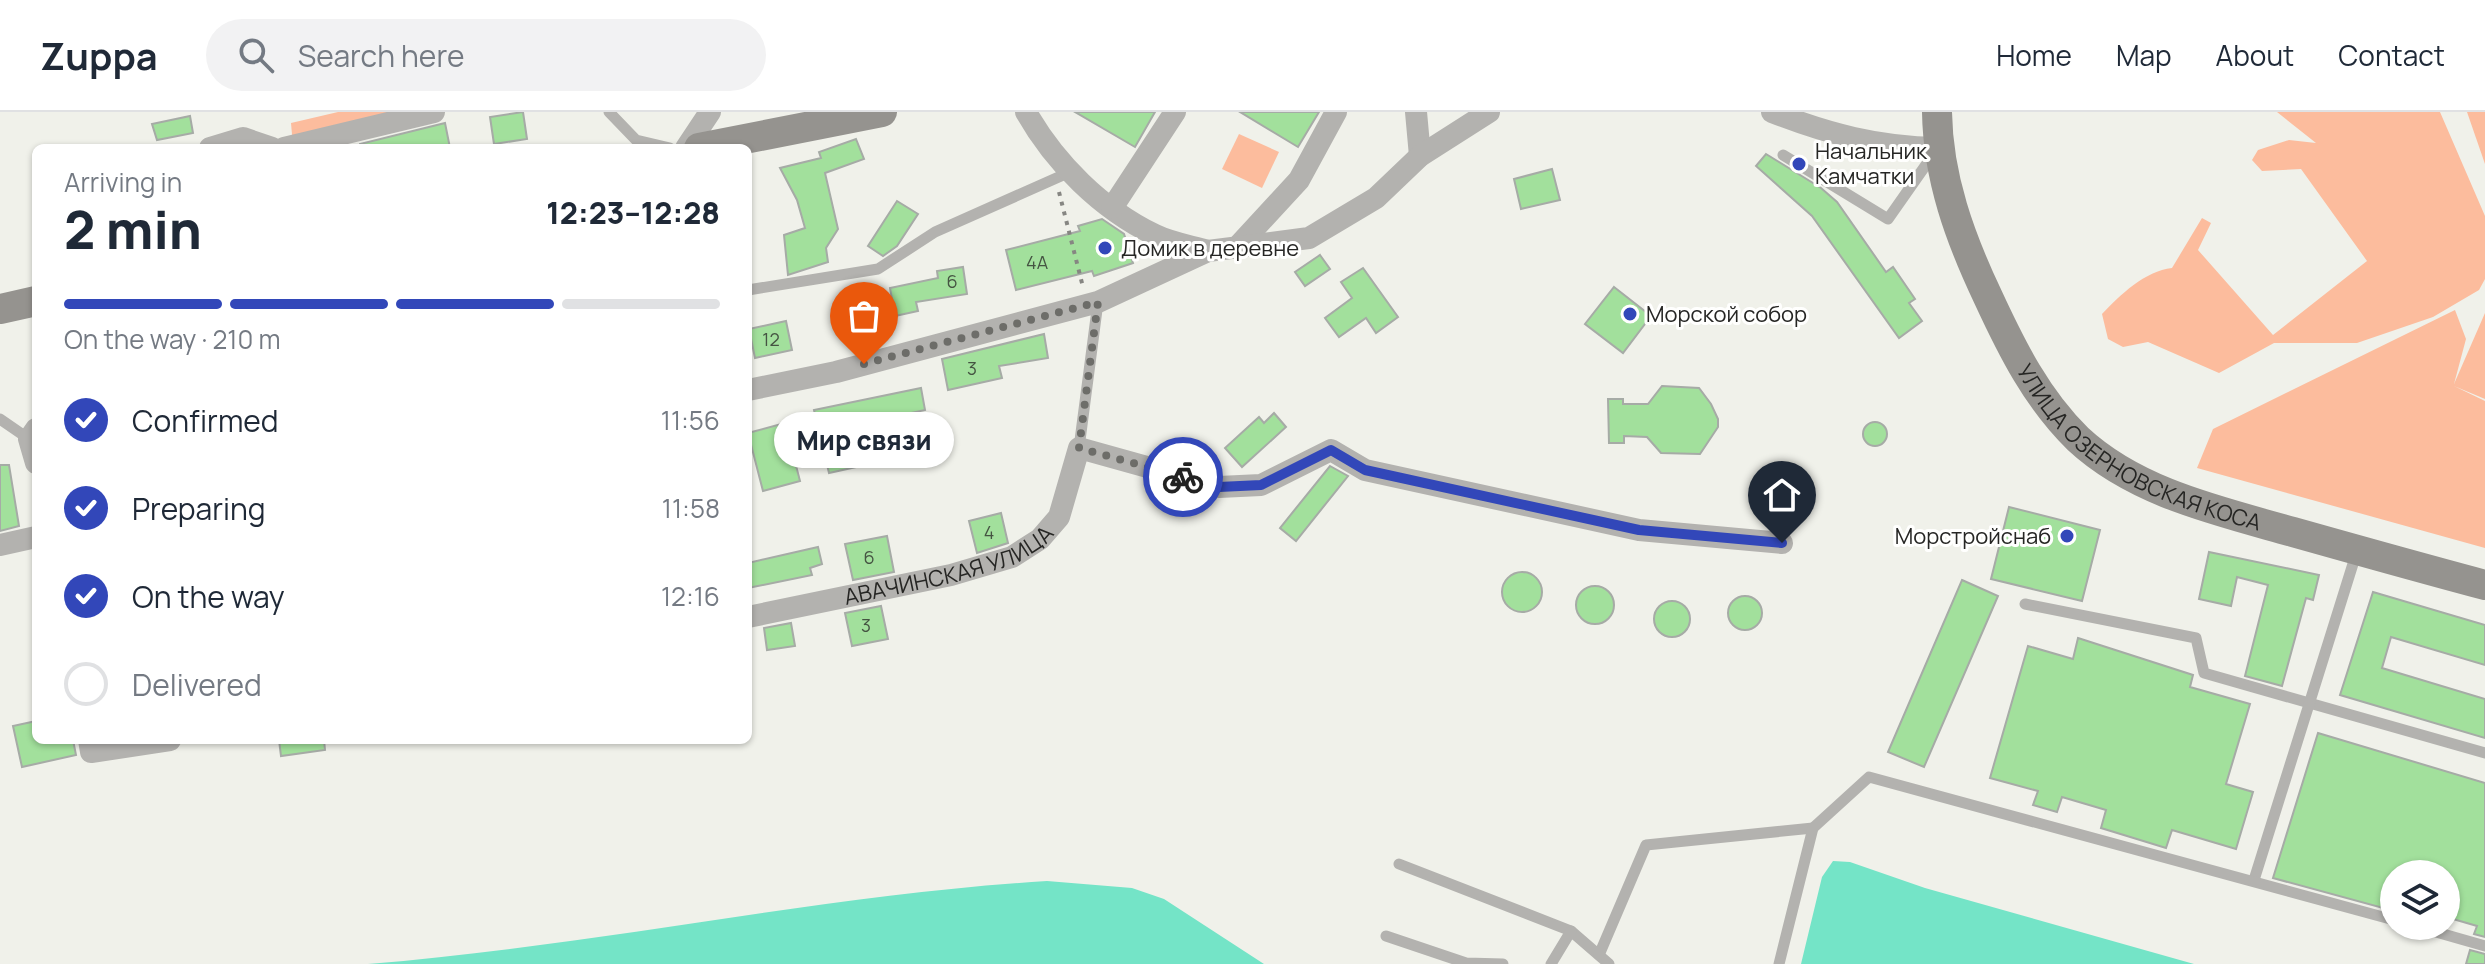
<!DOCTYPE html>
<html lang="en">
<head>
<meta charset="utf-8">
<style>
  body { margin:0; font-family:Manrope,sans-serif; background:#f2f2f3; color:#1f2937; height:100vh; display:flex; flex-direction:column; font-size:30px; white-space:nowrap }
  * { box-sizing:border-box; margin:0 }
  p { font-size:26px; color:#747a83 }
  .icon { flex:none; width:44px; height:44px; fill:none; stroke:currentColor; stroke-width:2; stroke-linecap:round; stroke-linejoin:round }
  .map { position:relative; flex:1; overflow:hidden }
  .side { position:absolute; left:32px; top:32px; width:720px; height:600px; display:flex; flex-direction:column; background:#fff; border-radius:12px; box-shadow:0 2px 6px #0004 }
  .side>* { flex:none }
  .fabs { position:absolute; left:2380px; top:748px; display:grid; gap:16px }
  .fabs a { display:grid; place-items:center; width:80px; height:80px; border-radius:50%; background:#fff; box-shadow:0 2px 6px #0004; font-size:40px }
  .pin { position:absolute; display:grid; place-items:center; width:68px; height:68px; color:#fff; margin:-82px -34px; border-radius:50% 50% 50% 0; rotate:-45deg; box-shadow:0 0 8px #0007 }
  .pin .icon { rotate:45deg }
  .courier { position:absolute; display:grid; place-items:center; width:80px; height:80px; margin:-40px; border:6px solid #3247b9; border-radius:50%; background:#fff; color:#222; box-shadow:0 2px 10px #0007 }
  .bubble { position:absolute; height:56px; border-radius:28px; background:#fff; box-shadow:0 2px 6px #0004; font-size:26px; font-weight:800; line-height:56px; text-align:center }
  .head em { font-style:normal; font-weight:800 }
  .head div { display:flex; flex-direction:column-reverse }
  .head { display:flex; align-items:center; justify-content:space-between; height:136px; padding:0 32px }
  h1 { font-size:52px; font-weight:800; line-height:60px }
  .bar { display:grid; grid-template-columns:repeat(4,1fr); gap:12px 8px; align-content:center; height:96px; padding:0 32px }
  .bar i { height:10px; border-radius:6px; background:#e0e1e3 }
  .bar .selected { background:#3247b9 }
  .bar p { grid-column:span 4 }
  ol { padding:0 32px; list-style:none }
  li { display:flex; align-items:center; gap:24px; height:88px }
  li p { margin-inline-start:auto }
  li .icon { padding:8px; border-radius:50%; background:#3247b9; color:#fff; stroke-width:4 }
  li:last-child { color:#747a83 }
  li i { width:44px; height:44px; border:4px solid #e0e1e3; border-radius:50% }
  header { display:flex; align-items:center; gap:48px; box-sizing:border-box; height:112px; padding:0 40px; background:#fff; border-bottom:2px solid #e0e1e3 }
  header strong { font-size:38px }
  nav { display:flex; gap:44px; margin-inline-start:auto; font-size:28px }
  .search { width:560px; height:72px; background:#f2f2f3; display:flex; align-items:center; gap:20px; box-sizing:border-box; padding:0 28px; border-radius:44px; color:#747a83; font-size:30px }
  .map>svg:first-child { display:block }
  .green { fill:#fcbc9d }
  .water { fill:#74e4c7 }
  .building { fill:#a2e09c; stroke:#a6aba6; stroke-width:2 }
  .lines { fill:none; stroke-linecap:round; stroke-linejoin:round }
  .path { stroke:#868682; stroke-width:4; stroke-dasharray:4 6; stroke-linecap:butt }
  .service { stroke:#b3b2af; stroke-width:11 }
  .minor { stroke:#b3b2af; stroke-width:22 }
  .secondary { stroke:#95938f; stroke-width:30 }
  .done { stroke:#6d6d69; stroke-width:8; stroke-dasharray:0 14.4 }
  .route { stroke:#3247b9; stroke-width:10 }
  .poi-dot { fill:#3247b9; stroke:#fffffe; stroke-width:3 }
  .labels { text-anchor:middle; stroke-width:6; stroke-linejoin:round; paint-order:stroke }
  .number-label { font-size:18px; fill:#455442 }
  .poi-label { font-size:22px; fill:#262624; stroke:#fffffe; text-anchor:start }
  .street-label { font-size:22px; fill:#262624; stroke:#fffffe }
</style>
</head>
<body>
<header>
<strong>Zuppa</strong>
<div class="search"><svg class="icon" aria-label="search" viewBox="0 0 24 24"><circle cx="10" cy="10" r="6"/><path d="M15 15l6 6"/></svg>Search here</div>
<nav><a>Home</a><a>Map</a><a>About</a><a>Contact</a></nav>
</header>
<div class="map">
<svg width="2485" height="852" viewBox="0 0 2485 852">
  <rect width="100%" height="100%" fill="#f0f1ea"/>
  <!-- green -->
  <g class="green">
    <path d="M338,0H409L293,34L291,11Z"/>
    <path d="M2277,0H2440L2485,104V167L2479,178L2433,205L2357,231H2274L2219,261L2148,230L2123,235L2108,227L2102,202C2120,183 2145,159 2172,156L2202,106L2211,111L2198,138L2273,223L2367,149L2301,57L2262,59L2252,48L2258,38L2289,28L2316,31Z"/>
    <path d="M2467,0H2485V52Z"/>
    <path d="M1239,22L1279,40L1262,76L1222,57Z"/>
    <path d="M2455,198L2466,227L2454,272L2485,201V287L2454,274L2485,289V436L2197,356L2213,317Z"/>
  </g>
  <!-- water -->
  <g class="water">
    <path d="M1833,749L1850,750L1925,776L2194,852H1801L1822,765Z"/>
    <path d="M1047,769L1132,776L1164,787L1264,852H368C595,834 819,783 1047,769Z"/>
  </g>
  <!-- building -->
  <g class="building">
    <path d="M523,0L527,27L494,32L490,5Z"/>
    <path d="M1075,0H1155L1135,35Z"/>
    <path d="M1240,0H1319L1298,35Z"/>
    <path d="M190,4L193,21L157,28L152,12Z"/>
    <path d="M445,11L450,36H360V32Z"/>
    <path d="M856,27L864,47L825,61L838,117L826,136L828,150L788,163L784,123L805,116L797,88L780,56L821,46L819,40Z"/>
    <path d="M1766,42L1821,76L1837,90L1886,160L1893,155L1915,187L1909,191L1922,209L1899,226L1812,104L1756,54Z"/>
    <path d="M1552,57L1560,88L1521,97L1514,67Z"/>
    <path d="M897,89L918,102L897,134L883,144L868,134Z"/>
    <path d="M1102,107L1124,122L1133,151L1094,164L1092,159L1016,178L1006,138L1080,119L1078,114Z"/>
    <path d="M1320,143L1330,157L1305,174L1295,160Z"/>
    <path d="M963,155L967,182L916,190L918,199L895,204L890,176L938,166L937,159Z"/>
    <path d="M1363,156L1398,205L1376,221L1366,206L1339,225L1325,206L1352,186L1341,170Z"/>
    <path d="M1614,175L1651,204L1623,241L1585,212Z"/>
    <path d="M786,209L792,238L755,246L749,217Z"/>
    <path d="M1044,222L1048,246L999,254L1002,266L948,278L942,247Z"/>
    <path d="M1662,274L1699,276L1711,292L1718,307V315L1700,342L1661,341L1647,325L1624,324V331H1609L1608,287H1623V292H1648Z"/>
    <path d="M921,276L925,298L861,312L870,352L829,361L814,298Z"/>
    <path d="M1274,301L1286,315L1242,355L1225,336L1259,305L1264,311Z"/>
    <circle cx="1875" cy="322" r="12"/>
    <path d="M785,311L800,369L763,379L748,321Z"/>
    <path d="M0,353H9L19,414L0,419Z"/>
    <path d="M1330,354L1348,364L1296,429L1280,416Z"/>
    <path d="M2009,395L2100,418L2082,489L1991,467Z"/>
    <path d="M1001,401L1008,431L977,441L969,409Z"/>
    <path d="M887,424L894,460L853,468L845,432Z"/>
    <path d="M818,435L822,452L810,456L812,463L748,476V451Z"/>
    <path d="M2209,440L2319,463L2313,488L2306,486L2282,574L2245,564L2268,473L2237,465L2231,494L2199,487Z"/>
    <circle cx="1522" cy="480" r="20"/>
    <path d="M1962,468L1998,484L1924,655L1888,640Z"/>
    <circle cx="1595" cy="493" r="19"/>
    <path d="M2373,480L2485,513V553L2391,525L2382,556L2485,587V626L2340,583Z"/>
    <circle cx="1745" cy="501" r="17"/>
    <circle cx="1672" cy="507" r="18"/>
    <path d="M881,494L888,527L852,534L845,501Z"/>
    <path d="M791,511L795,534L767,538L764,516Z"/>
    <path d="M2078,526L2193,563L2190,575L2250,592L2226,672L2253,680L2236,737L2172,718L2166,736L2101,716L2106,698L2062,685L2057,700L2033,693L2038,679L1990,666L2028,534L2073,547Z"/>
    <path d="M36,609V628H73L76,643L22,655L13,614Z"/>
    <path d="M2318,621L2485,671V825L2474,822L2477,814L2446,805V762H2394V799L2273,766Z"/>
    <path d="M279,628H324L325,638L281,644Z"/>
    <path d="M2470,838L2485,842V852H2466Z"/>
  </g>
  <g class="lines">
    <!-- path -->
    <path class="path" d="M1059,80L1083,175"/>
    <!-- service -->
    <g class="service">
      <path d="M609,0L636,28L670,36"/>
      <path d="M1783,43L1888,107L1935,40"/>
      <path d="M748,178L878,157L935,120L1070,60"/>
      <path d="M0,307L29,327"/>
      <path d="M1079,336L1098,190"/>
      <path d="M2025,492L2196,526L2204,561L2485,641"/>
      <path d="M1399,752L1571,819L1609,852"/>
      <path d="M2254,768L2357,439"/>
      <path d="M2415,814L2485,834"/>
      <path d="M1386,824L1466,851L1503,852"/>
      <path d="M1599,843L1646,733L1813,716"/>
      <path d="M1551,852L1571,819"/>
      <path d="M1779,852L1813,716L1869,665L2394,808"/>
    </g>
    <!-- minor -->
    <g class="minor">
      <path d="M1026,0C1055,51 1101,97 1155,123C1171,131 1191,134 1208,139"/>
      <path d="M1416,0L1420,44"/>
      <path d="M1772,0C1828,22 1878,35 1938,36"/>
      <path d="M210,36L243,26L272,36"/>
      <path d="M284,36L434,0"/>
      <path d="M686,36L710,0"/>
      <path d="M1112,96L1175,0"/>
      <path d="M1240,132L1299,68L1336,0"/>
      <path d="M748,278L836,260L1098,190L1208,139L1309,126L1376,86L1420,44L1489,0"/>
      <path d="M36,317L29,327L36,351"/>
      <path d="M0,433L36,425"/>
      <path id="s1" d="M748,505L951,463L1012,445L1040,427L1059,405L1079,336L1219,375L1261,373L1331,338L1365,358L1639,418L1782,431"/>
      <path d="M89,628L91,640L170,628"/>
    </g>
    <!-- secondary -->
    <g class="secondary">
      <path id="s2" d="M1937,0C1938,66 1960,126 1988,185C2012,237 2037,287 2078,327C2136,381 2219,399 2293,420C2357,438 2421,456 2485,473"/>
      <path d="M699,36L882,0"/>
      <path d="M0,197L36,189"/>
    </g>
  </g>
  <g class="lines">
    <!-- done -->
    <path class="done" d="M864,252L1098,190L1079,336L1183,365"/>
    <!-- route -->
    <path class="route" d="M1183,365L1219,375L1261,373L1331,338L1365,358L1639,418L1782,431"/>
  </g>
  <!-- markers -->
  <g class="poi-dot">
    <circle cx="1799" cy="52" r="8"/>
    <circle cx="1105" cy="136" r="8"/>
    <circle cx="1630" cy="202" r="8"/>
    <circle cx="2067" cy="424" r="8"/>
  </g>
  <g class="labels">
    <!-- number labels -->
    <g class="number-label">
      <text x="1037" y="157">4А</text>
      <text x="952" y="176">6</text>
      <text x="771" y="234">12</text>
      <text x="972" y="263">3</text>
      <text x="989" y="427">4</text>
      <text x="869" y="452">6</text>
      <text x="866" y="520">3</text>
    </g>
    <!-- poi labels -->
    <g class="poi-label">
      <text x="1815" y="47">Начальник<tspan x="1815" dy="25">Камчатки</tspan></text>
      <text x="1121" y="144">Домик в деревне</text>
      <text x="1646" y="210">Морской собор</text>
      <text x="2051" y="432" text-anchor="end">Морстройснаб</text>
    </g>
    <!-- street labels -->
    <g class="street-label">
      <text dy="8" stroke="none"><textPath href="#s2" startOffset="418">УЛИЦА ОЗЕРНОВСКАЯ КОСА</textPath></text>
      <text dy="8" stroke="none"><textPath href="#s1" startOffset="208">АВАЧИНСКАЯ УЛИЦА</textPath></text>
    </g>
  </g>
</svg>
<div class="fabs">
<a><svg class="icon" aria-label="layers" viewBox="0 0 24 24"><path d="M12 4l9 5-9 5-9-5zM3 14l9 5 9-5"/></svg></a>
</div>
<div class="pin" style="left:864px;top:252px;background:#ea580c"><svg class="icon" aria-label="bag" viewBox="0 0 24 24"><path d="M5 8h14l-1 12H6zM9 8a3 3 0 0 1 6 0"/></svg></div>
<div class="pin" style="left:1782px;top:431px;background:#1f2937"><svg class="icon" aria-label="home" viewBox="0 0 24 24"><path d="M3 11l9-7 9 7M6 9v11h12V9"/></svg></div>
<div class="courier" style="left:1183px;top:365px"><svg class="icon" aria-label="bike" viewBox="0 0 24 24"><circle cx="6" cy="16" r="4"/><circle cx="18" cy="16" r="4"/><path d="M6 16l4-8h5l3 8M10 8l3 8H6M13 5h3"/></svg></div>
<div class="bubble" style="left:774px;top:300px;width:180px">Мир связи</div>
<section class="side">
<div class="head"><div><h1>2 min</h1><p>Arriving in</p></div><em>12:23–12:28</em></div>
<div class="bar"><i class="selected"></i><i class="selected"></i><i class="selected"></i><i></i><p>On the way · 210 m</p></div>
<ol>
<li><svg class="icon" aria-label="check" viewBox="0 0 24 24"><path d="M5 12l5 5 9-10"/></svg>Confirmed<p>11:56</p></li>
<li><svg class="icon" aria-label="check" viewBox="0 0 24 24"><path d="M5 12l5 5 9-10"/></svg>Preparing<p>11:58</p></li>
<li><svg class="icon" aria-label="check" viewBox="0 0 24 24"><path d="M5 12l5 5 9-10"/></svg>On the way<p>12:16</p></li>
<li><i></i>Delivered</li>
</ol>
</section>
</div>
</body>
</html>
